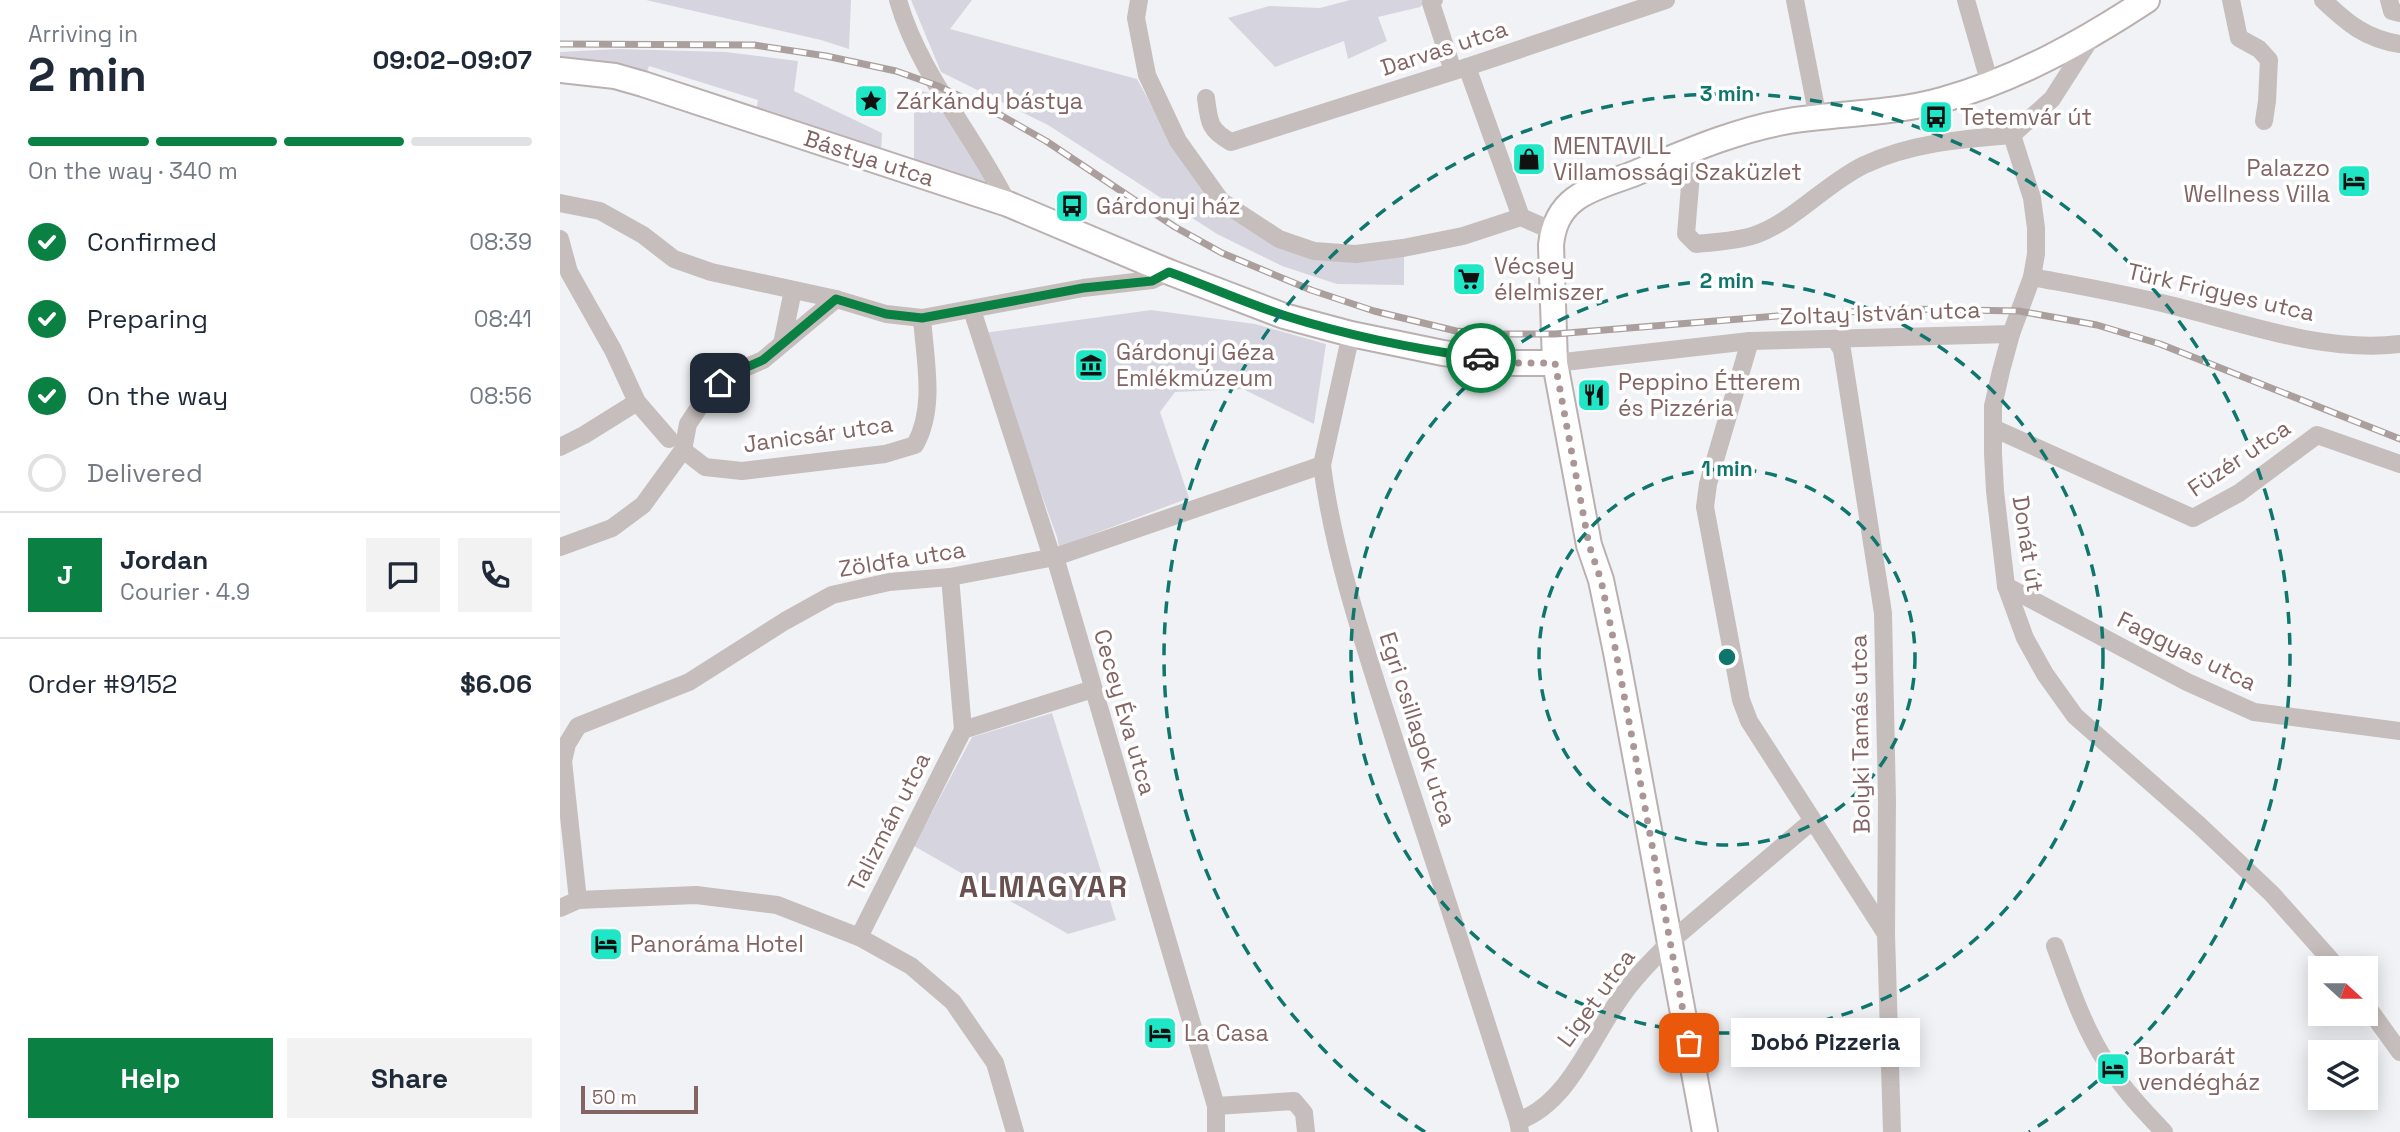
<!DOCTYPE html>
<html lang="en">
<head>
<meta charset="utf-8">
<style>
  body { margin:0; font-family:"Space Grotesk",sans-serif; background:#f2f2f3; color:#1f2937; height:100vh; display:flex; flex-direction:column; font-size:26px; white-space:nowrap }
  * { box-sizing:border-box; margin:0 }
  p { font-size:23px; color:#747a83 }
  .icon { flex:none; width:38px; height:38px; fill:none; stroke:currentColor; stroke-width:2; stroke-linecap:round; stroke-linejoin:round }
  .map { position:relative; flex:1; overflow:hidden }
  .sheet { display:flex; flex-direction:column; background:#fff; width:560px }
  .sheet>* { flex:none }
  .needle { width:46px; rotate:111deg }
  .tools { position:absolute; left:1748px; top:956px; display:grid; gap:14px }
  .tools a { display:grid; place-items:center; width:70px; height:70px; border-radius:0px; background:#fff; box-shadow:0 4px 18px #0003; font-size:35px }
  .scale { position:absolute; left:21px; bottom:18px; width:117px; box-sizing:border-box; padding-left:7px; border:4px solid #836463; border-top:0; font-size:19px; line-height:24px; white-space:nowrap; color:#836463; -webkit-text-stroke:5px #fff; paint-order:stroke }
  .pin { position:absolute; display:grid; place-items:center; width:60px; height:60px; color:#fff; margin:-30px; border-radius:14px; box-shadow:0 4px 10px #0006 }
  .courier { position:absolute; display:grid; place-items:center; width:70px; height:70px; margin:-35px; border:5px solid #0b8043; border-radius:50%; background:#fff; color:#222; box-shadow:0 2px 9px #0007 }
  .bubble { position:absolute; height:49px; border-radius:0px; background:#fff; box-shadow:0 4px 18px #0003; font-size:23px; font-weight:700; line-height:49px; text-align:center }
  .overview em { font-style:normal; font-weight:700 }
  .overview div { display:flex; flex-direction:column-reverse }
  .overview { display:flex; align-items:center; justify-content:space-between; height:119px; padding:0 28px }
  h1 { font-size:46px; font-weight:700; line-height:52px }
  .bar { display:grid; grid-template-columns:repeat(4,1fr); gap:10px 7px; align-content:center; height:84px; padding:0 28px }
  .bar i { height:9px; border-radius:5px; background:#e0e1e3 }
  .bar .on { background:#0b8043 }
  .bar p { grid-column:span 4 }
  .line { display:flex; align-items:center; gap:18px; padding:0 28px; border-top:2px solid #e0e1e3 }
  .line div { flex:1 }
  .round { display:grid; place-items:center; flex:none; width:74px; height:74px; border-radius:0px; background:#f2f2f3 }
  ol { padding:0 28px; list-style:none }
  li { display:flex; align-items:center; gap:21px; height:77px }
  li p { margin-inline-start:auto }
  li .icon { padding:7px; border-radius:50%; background:#0b8043; color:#fff; stroke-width:4 }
  li:last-child { color:#747a83 }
  li i { width:38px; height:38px; border:4px solid #e0e1e3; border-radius:50% }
  .button { display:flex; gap:14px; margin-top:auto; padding:14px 28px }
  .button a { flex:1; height:80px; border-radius:0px; background:#0b8043; color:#fff; font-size:28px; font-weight:700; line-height:80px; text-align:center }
  .button a+a { background:#f2f2f3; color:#1f2937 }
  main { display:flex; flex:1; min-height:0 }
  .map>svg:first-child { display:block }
  .green { fill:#d6d5df }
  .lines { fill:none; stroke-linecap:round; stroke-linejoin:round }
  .secondary-casing { stroke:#bab0b0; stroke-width:28 }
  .street { stroke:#c6bebd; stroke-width:18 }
  .secondary { stroke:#fff; stroke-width:24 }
  .rail-casing { stroke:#ab9f9e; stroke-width:7 }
  .rail { stroke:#fff; stroke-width:4.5; stroke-dasharray:13; stroke-linecap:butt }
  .done { stroke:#aa9696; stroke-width:7; stroke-dasharray:0 12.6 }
  .route { stroke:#0b8043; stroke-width:9 }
  .ring { fill:none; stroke:#0f766e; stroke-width:3.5; stroke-dasharray:12 9 }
  .labels { text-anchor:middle; stroke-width:7; stroke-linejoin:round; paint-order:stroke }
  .street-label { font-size:23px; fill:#836463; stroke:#fff }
  .poi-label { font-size:23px; fill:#836463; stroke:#fff; text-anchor:start }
  .district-label { font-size:30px; font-weight:bold; letter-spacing:2px; fill:#685251; stroke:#fff }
  .centre { fill:#0f766e; stroke:#fff; stroke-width:3.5 }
  .ring-label { font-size:21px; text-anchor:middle; font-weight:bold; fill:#0f766e; stroke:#fff; stroke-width:7; stroke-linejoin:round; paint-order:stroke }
</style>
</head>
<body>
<main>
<section class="sheet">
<div class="overview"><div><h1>2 min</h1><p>Arriving in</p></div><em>09:02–09:07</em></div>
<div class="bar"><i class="on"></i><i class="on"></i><i class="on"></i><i></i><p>On the way · 340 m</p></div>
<ol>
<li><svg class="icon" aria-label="check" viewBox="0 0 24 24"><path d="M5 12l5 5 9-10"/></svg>Confirmed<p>08:39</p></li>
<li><svg class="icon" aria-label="check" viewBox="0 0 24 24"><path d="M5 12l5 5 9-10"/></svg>Preparing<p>08:41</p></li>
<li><svg class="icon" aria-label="check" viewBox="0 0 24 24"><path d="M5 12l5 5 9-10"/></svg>On the way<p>08:56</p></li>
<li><i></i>Delivered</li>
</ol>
<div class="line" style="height:126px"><b class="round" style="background:#0b8043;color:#fff">J</b><div><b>Jordan</b><p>Courier · 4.9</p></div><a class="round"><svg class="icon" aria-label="chat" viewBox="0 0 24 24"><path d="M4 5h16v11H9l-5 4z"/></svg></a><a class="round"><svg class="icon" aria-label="phone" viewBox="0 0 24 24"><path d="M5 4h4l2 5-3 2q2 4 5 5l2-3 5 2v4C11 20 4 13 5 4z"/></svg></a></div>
<div class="line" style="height:91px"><div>Order #9152</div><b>$6.06</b></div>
<div class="button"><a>Help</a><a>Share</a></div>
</section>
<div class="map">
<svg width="1840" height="1132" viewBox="0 0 1840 1132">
  <rect width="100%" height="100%" fill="#f1f2f5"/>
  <!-- green -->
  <g class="green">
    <path d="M86,0H291L289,49L261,40Z"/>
    <path d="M351,0H412L390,29L577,79L613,145L717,243L798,258L844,257V285L777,284L722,266L657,234L488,125L381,72Z"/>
    <path d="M790,0H868L860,7L818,17L827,41L788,59L784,41L715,67L668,18L709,6L760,8Z"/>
    <path d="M58,49L166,52L238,61L234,91L322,133L321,155L354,164V89L385,97L448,204L194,121L198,100L89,66L83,84L0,70V52Z"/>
    <path d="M591,310L695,324L766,344L754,424L683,389L615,392L600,412L629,498L499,547L497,537L423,333Z"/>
    <path d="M492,713L556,920L508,934L354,846L412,737Z"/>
  </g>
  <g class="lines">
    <!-- secondary casing -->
    <g class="secondary-casing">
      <g id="secondary">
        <path d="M0,70L55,76L83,84L448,204L609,272L724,316L791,334L883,353L954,363H995"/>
        <path d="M1145,1132L1056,652L1041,580L1029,545L995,363L991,245C993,226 999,211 1015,199C1031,187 1055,181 1073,174C1124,153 1175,130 1229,121C1280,113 1332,114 1382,100C1457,79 1523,42 1587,0"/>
      </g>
    </g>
    <!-- street -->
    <g class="street">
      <path d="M338,0C359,74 414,135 448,204"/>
      <path d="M579,0L576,18L587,75L618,141L661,201L719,239L754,251L796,254L843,248L903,236L961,217L993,231"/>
      <path d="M874,0L871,3L893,71"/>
      <path d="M1235,0L1258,118"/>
      <path d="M1406,0L1430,84"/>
      <path d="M1671,0L1679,38L1699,49L1709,60L1707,101L1704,121"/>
      <path d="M1763,0C1787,23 1806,39 1840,44"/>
      <path d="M1829,0L1832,11L1840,13"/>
      <path d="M907,67L961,217"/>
      <path d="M646,98C649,122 649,130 671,142L907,67L1106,0"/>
      <path d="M1452,135L1472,198L1476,228V254L1472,277L1451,334L1441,371L1433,406V453L1435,491L1446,586L1465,638L1485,674L1515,716L1639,825L1712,894L1778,968"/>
      <path d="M1452,135L1492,99L1533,35"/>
      <path d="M1133,150L1126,234L1136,244C1156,242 1177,241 1195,235C1236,220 1265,184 1304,165C1351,143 1401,139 1452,135"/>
      <path d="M0,203L40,211L83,235L114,259L151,272L276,299L326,314L362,318L523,288L592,280L609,272"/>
      <path d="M0,239L9,272L53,350L77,402L109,439"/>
      <path d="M1472,277C1520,286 1567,294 1614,306C1687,324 1764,353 1840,344"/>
      <path d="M412,310L490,551L495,557L656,1106V1132"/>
      <path d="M791,334L762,465C774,561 811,665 840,757C880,878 919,1000 958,1121L960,1132"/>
      <path d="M1275,339L1282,350L1323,613L1327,801L1326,934L1332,1132"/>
      <path d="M1190,341L1148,484L1145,507L1181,700L1189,721L1326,934"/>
      <path d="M222,344L233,290"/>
      <path d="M995,363L1190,341L1451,334"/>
      <path d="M1433,428L1633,518L1679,493L1757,435L1840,464"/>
      <path d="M0,447L24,435L77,402"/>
      <path d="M123,450L128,424L149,392L171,374L203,360L276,299"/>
      <path d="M0,547L52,528L83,505L123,450L145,467L182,471L325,454L355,445C376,408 365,360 362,318"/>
      <path d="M390,577L403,730"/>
      <path d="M1446,586L1627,682L1694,712L1840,731"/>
      <path d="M18,900L136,895L217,905L299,937L351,966L393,1002L435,1063L455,1132"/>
      <path d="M0,908L18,900L3,761L7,744L18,726L129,682L225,621L272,595L329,582L390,577L495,557L762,465"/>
      <path d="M299,937L403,730L533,689"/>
      <path d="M1495,946C1510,987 1524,1029 1548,1065C1564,1090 1584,1111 1604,1132"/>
      <path d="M1806,1005L1840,1052"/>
      <path d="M656,1106L734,1101L744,1113L746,1132"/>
      <path d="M958,1121C1007,1104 1029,1043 1057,1003C1072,980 1092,960 1111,941L1252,821"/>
    </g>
    <!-- secondary -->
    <use href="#secondary" class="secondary"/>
    <!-- rail casing -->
    <g class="rail-casing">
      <path id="rail" d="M0,44L194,45L266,56L336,71L378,86L442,116L486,141L615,227L662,253L751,290L814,311L896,331L931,334H995L1230,315L1347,309L1459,311L1537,325L1600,344L1840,439"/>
    </g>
    <!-- rail -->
    <use href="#rail" class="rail"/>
  </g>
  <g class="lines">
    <!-- done -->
    <path class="done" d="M921,358L954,363H995L1029,545L1041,580L1056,652L1129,1043"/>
    <!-- route -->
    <path class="route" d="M160,383L171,374L203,360L276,299L326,314L362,318L523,288L592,281L609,272C648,286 686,303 726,316C789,336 855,349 921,358"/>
  </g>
  <!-- distance rings -->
  <g class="ring">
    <circle cx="1167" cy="657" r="188"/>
    <circle cx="1167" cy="657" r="376"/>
    <path d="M865 1132A563 563 0 1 1 1469 1132"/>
  </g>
  <!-- icons -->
  <defs>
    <g id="sight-square" transform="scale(1.75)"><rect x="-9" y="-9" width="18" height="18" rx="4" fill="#1fe7c6" stroke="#fff"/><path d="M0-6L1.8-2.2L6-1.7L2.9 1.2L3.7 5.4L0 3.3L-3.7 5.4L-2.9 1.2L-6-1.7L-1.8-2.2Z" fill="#111"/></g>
    <g id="bus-square" transform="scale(1.75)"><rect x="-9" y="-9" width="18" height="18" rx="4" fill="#1fe7c6" stroke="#fff"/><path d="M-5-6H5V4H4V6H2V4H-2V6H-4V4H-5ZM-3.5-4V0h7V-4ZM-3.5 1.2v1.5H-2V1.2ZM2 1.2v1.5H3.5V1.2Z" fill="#111"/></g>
    <g id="shop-square" transform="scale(1.75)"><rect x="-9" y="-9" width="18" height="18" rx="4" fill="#1fe7c6" stroke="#fff"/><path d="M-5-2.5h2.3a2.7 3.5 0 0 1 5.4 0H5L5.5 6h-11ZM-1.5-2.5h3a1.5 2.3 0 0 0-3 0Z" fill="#111"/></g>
    <g id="hotel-square" transform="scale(1.75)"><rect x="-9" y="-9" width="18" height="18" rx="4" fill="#1fe7c6" stroke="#fff"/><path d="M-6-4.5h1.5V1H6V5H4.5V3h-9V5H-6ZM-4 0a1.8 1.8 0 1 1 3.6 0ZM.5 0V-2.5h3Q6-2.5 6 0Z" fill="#111"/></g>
    <g id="supermarket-square" transform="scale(1.75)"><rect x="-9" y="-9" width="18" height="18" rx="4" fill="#1fe7c6" stroke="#fff"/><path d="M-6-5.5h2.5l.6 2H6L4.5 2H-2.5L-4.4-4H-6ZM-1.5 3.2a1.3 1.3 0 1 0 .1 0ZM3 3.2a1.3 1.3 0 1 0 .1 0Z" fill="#111"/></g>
    <g id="museum-square" transform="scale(1.75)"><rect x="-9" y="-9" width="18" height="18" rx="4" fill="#1fe7c6" stroke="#fff"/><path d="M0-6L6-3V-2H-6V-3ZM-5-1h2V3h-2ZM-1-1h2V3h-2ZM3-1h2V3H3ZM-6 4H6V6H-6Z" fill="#111"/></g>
    <g id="restaurant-square" transform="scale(1.75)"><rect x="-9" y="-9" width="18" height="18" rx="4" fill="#1fe7c6" stroke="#fff"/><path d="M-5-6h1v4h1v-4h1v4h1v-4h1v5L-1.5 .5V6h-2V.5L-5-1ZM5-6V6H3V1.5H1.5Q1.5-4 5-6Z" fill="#111"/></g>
  </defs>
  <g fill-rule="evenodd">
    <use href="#sight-square" x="311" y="101"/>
    <use href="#bus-square" x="1376" y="117"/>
    <use href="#shop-square" x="969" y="159"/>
    <use href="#hotel-square" x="1794" y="181"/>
    <use href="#bus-square" x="512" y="206"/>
    <use href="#supermarket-square" x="909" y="279"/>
    <use href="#museum-square" x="531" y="365"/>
    <use href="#restaurant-square" x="1034" y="395"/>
    <use href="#hotel-square" x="46" y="944"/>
    <use href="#hotel-square" x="600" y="1033"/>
    <use href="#hotel-square" x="1553" y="1069"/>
  </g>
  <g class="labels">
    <!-- street labels -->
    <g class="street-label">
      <text transform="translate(884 48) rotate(-18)" y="8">Darvas utca</text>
      <text transform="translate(309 158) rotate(18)" y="8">Bástya utca</text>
      <text transform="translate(1661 292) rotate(13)" y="8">Türk Frigyes utca</text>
      <text transform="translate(1320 313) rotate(-2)" y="8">Zoltay István utca</text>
      <text transform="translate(258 434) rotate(-8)" y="8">Janicsár utca</text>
      <text transform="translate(1679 458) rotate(-34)" y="8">Füzér utca</text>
      <text transform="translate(1468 544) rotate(81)" y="8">Donát út</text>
      <text transform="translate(342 559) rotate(-9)" y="8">Zöldfa utca</text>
      <text transform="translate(1627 651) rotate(26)" y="8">Faggyas utca</text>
      <text transform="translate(565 712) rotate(74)" y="8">Cecey Éva utca</text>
      <text transform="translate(858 729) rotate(72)" y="8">Egri csillagok utca</text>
      <text transform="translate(1300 734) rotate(-91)" y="8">Bolyki Tamás utca</text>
      <text transform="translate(329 822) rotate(-63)" y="8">Talizmán utca</text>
      <text transform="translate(1036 998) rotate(-54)" y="8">Liget utca</text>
    </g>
    <!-- poi labels -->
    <g class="poi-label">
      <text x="336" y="109">Zárkándy bástya</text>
      <text x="1400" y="125">Tetemvár út</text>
      <text x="993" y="154">MENTAVILL<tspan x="993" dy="26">Villamossági Szaküzlet</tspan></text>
      <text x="1770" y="176" text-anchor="end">Palazzo<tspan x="1770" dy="26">Wellness Villa</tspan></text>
      <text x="536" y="214">Gárdonyi ház</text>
      <text x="934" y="274">Vécsey<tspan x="934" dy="26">élelmiszer</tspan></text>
      <text x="556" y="360">Gárdonyi Géza<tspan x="556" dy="26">Emlékmúzeum</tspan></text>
      <text x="1058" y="390">Peppino Étterem<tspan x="1058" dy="26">és Pizzéria</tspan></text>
      <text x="70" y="952">Panoráma Hotel</text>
      <text x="624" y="1041">La Casa</text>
      <text x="1578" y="1064">Borbarát<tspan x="1578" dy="26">vendégház</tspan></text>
    </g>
    <!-- district labels -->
    <g class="district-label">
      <text x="484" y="897">ALMAGYAR</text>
    </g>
  </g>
  <circle cx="1167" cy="657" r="10" class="centre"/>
  <g class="ring-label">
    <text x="1167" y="101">3 min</text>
    <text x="1167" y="288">2 min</text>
    <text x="1167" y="476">1 min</text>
  </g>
</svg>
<div class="tools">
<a><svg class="needle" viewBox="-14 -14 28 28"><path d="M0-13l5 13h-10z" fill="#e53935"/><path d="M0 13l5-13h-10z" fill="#747a83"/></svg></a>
<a><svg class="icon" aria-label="layers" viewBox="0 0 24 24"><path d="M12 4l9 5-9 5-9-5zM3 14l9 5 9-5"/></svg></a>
</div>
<div class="scale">50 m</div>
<div class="pin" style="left:1129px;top:1043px;background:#ea580c"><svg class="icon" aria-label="bag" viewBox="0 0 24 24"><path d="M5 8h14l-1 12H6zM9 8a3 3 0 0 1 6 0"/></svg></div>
<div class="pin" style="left:160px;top:383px;background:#1f2937"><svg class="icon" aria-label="home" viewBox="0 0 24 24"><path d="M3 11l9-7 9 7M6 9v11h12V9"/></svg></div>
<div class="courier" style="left:921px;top:358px"><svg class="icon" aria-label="car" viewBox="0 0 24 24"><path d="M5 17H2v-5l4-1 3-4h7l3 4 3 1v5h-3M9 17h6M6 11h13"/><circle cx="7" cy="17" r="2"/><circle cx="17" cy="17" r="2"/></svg></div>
<div class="bubble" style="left:1171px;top:1018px;width:189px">Dobó Pizzeria</div>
</div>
</main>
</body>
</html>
